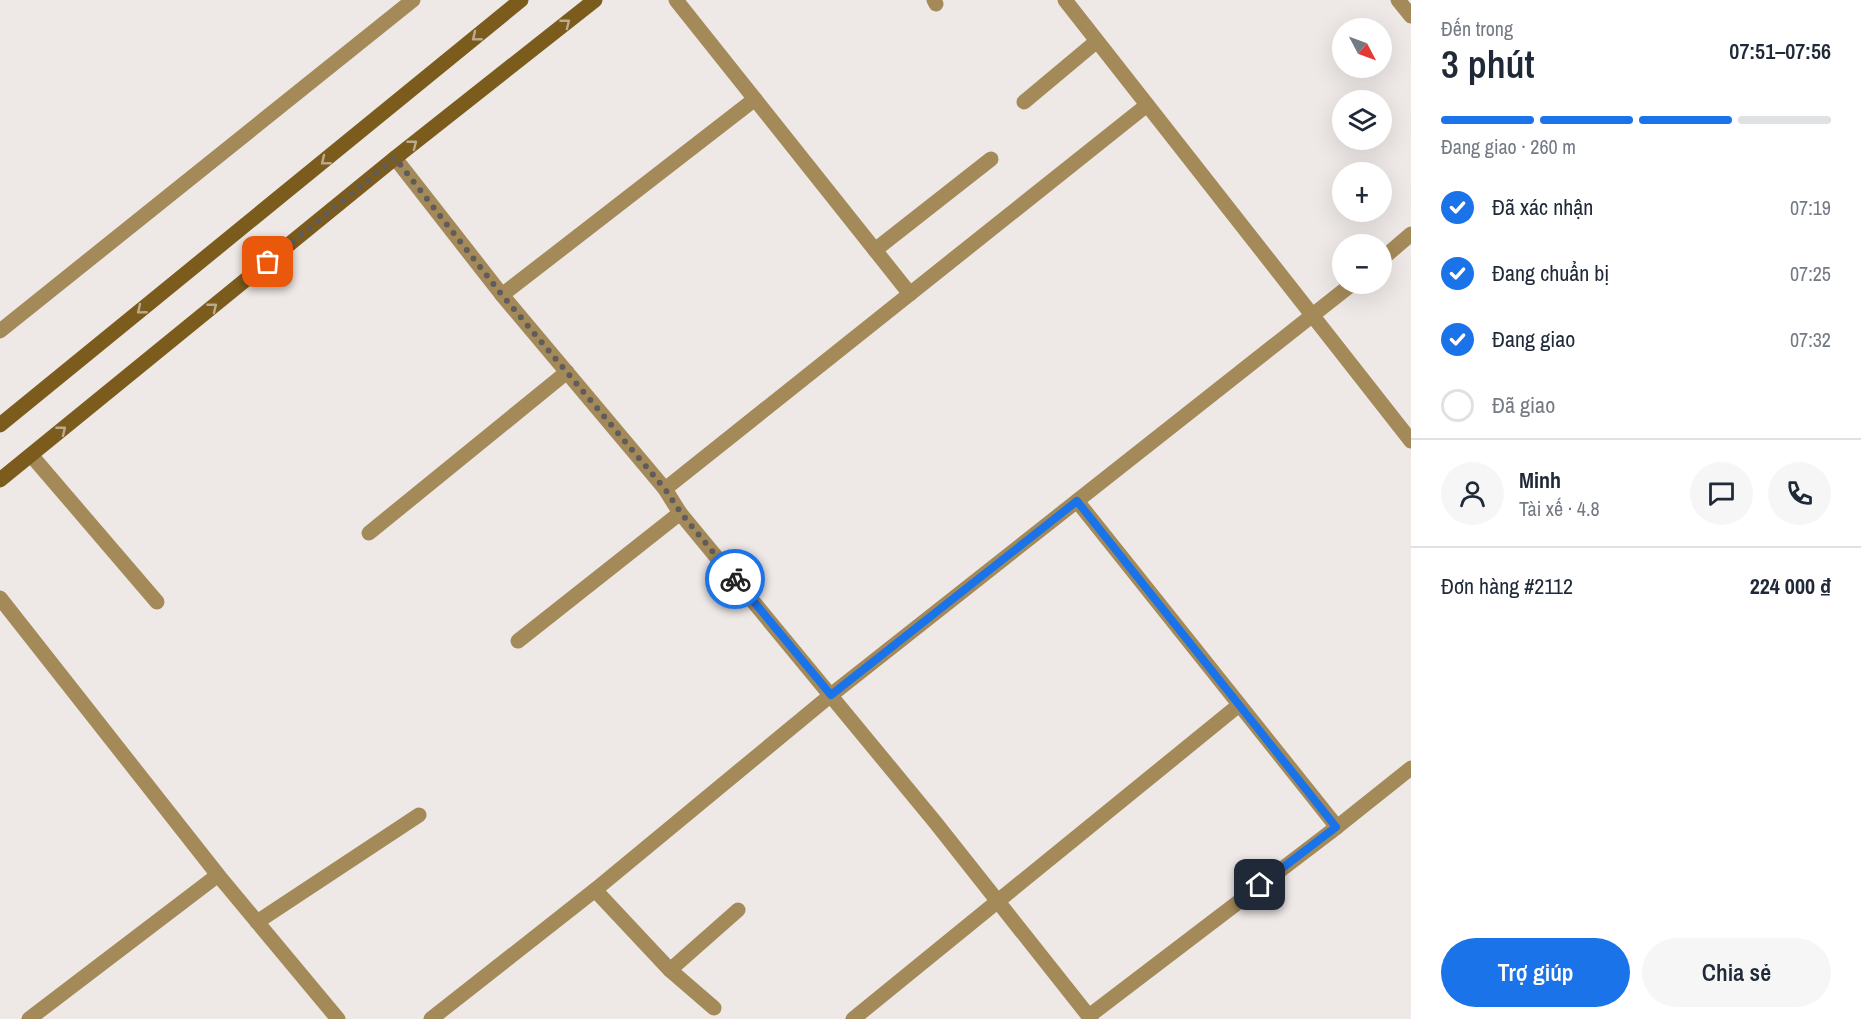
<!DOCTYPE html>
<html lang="vi">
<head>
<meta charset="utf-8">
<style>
  body { margin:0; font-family:"Archivo Narrow",sans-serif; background:#f6f6f7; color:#1f2937; height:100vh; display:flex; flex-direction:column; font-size:22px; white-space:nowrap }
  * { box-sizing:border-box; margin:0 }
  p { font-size:20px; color:#747a83 }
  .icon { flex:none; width:33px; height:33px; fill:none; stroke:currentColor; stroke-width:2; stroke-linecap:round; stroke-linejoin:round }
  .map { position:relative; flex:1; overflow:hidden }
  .details { display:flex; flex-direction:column; background:#fff; width:450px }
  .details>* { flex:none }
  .needle { width:39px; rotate:131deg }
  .controls { position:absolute; left:1332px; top:18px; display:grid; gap:12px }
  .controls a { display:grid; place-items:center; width:60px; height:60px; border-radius:50%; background:#fff; box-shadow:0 6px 24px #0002; font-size:30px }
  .pin { position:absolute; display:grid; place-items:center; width:51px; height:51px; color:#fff; margin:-26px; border-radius:12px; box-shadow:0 3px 9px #0006 }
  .courier { position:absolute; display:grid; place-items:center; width:60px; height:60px; margin:-30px; border:4px solid #1a73e8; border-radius:50%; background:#fff; color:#222; box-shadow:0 2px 8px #0007 }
  .overview em { font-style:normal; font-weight:600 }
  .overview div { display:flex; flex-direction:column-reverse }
  .overview { display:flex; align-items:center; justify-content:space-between; height:102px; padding:0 30px }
  h1 { font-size:39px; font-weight:600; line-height:45px }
  .bar { display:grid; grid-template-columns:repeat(4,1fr); gap:9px 6px; align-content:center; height:72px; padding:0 30px }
  .bar i { height:8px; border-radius:4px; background:#e0e1e3 }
  .bar .current { background:#1a73e8 }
  .bar p { grid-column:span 4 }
  .line { display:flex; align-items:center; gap:15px; padding:0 30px; border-top:2px solid #e0e1e3 }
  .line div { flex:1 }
  .round { display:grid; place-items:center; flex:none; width:63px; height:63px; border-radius:32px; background:#f6f6f7 }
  ol { padding:0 30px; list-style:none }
  li { display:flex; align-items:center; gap:18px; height:66px }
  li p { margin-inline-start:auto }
  li .icon { padding:6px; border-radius:50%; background:#1a73e8; color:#fff; stroke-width:4 }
  li:last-child { color:#747a83 }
  li i { width:33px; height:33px; border:3px solid #e0e1e3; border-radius:50% }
  .cta { display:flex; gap:12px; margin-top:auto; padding:12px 30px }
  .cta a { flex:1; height:69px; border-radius:36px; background:#1a73e8; color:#fff; font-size:24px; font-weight:600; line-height:69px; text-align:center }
  .cta a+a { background:#f6f6f7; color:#1f2937 }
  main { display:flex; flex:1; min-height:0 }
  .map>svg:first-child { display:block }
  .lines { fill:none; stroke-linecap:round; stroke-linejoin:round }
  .minor { stroke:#a58a59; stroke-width:15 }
  .secondary { stroke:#7c5c1d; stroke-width:15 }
  .oneway { stroke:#bbaa8c }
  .done { stroke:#5f5c5b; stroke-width:6; stroke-dasharray:0 10.8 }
  .route { stroke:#1a73e8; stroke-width:8 }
</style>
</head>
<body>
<main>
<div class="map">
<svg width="1411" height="1019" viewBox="0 0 1411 1019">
  <rect width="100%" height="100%" fill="#eee9e7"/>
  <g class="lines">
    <!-- minor -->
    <g class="minor">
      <path d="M676,0L910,294"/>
      <path d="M934,0L936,4"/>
      <path d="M1065,0L1411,441"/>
      <path d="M1398,0L1411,16"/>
      <path d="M1024,102L1097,41"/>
      <path d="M395,158L502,295L665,489L680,513L935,822L1091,1019"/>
      <path d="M875,250L991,159"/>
      <path d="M1382,259L1411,234"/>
      <path d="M502,295L755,99"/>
      <path d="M0,331L413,0"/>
      <path d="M31,455L157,602"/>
      <path d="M665,489L1147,105"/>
      <path d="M1077,501L1337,827L1089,1016"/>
      <path d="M369,533L567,372"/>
      <path d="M0,598L218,875L338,1019"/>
      <path d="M518,641L680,513"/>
      <path d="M1337,827L1411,768"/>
      <path d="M595,890L670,970L714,1008"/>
      <path d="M257,922L419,815"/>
      <path d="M670,970L738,910"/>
      <path d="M29,1019L218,875"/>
      <path d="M431,1019L595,890L831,695L1352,284"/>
      <path d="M853,1019L1239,705"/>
    </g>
    <!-- secondary -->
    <g class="secondary">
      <path d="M0,425L521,0"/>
      <path d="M0,480L395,158L595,0"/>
    </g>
  </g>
  <!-- one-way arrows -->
  <defs><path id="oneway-chevron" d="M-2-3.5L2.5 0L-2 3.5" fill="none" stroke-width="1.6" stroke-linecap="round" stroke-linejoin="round" transform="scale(1.5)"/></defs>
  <g class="oneway">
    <use href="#oneway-chevron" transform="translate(566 23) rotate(-38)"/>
    <use href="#oneway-chevron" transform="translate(476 37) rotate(141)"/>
    <use href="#oneway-chevron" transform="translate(413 144) rotate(-38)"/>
    <use href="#oneway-chevron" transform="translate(325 161) rotate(141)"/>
    <use href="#oneway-chevron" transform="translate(213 307) rotate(-39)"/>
    <use href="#oneway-chevron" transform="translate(141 310) rotate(141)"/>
    <use href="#oneway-chevron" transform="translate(62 430) rotate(-39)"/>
  </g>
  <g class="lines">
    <!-- done -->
    <path class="done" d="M268,262L395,158L502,295L665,489L681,513L735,579"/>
    <!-- route -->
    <path class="route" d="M735,579L831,695L1077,501L1336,827L1260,885"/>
  </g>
</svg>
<div class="controls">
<a><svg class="needle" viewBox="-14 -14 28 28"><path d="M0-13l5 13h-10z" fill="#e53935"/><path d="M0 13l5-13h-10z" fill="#747a83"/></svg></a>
<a><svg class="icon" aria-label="layers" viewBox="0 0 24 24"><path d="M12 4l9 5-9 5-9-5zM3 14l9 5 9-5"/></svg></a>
<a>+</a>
<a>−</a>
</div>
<div class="pin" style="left:268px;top:262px;background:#ea580c"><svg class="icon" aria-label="bag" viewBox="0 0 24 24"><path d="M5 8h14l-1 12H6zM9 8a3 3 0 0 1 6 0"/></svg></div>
<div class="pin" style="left:1260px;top:885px;background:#1f2937"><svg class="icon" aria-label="home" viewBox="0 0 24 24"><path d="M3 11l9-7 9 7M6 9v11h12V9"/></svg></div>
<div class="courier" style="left:735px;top:579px"><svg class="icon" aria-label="bike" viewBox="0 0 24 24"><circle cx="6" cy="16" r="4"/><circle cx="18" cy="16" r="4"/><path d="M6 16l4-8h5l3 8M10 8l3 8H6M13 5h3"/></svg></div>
</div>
<section class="details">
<div class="overview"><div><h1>3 phút</h1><p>Đến trong</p></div><em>07:51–07:56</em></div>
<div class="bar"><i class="current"></i><i class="current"></i><i class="current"></i><i></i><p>Đang giao · 260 m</p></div>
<ol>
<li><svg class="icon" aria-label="check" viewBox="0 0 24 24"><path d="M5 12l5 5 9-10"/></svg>Đã xác nhận<p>07:19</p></li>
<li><svg class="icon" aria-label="check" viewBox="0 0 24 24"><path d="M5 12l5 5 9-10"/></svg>Đang chuẩn bị<p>07:25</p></li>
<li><svg class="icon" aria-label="check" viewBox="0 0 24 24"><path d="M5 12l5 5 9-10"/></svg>Đang giao<p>07:32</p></li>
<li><i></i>Đã giao</li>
</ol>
<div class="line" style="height:108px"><a class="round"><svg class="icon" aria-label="person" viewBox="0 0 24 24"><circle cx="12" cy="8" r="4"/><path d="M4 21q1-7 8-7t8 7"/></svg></a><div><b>Minh</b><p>Tài xế · 4.8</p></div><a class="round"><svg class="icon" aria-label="chat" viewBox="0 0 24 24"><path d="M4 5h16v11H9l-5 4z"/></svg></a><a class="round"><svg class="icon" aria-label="phone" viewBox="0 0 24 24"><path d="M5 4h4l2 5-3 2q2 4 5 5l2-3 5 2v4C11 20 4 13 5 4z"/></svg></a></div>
<div class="line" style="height:78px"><div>Đơn hàng #2112</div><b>224 000 ₫</b></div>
<div class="cta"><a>Trợ giúp</a><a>Chia sẻ</a></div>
</section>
</main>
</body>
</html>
